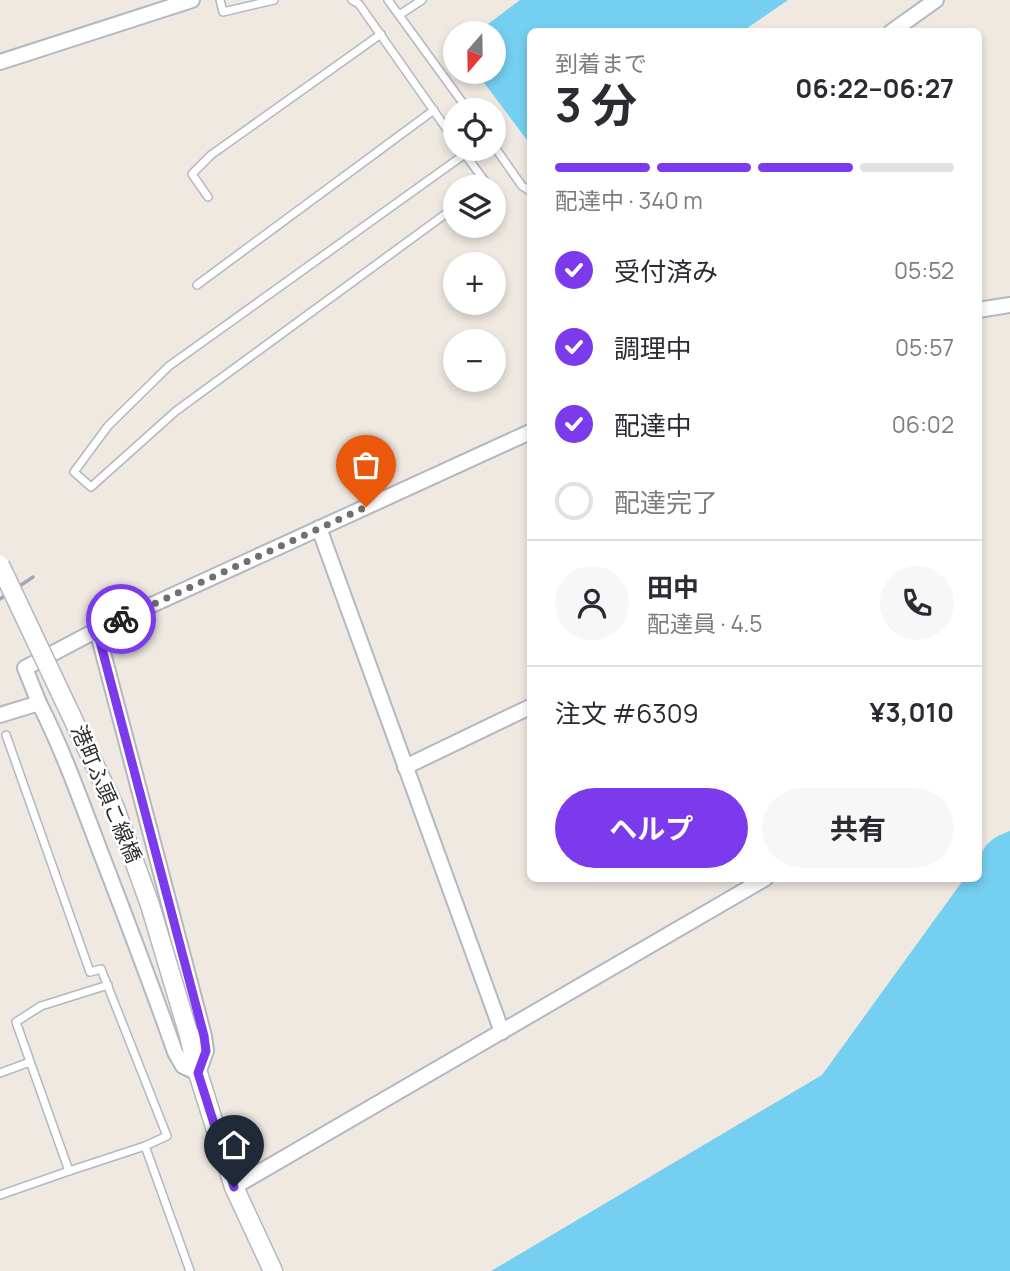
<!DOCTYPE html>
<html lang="ja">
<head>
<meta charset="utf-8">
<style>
  body { margin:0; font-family:Manrope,"Noto Sans JP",sans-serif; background:#f7f7f7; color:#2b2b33; height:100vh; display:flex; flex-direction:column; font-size:26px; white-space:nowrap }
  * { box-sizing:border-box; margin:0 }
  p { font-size:23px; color:#7c7c81 }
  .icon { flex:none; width:38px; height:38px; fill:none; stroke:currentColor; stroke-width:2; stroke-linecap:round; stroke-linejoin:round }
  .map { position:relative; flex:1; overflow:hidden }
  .panel { position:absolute; left:527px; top:28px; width:455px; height:854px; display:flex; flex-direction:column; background:#fff; border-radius:10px; box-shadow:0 4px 10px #0003 }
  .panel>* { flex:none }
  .needle { width:46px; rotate:200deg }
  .tools { position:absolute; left:443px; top:21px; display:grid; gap:14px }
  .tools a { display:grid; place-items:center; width:63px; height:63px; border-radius:50%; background:#fff; box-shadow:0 4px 10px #0003; font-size:35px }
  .pin { position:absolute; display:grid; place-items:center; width:60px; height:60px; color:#fff; margin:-72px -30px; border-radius:50% 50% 50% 0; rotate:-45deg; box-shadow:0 0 7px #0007 }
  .pin .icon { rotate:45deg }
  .courier { position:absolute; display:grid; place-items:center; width:70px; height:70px; margin:-35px; border:5px solid #7c3aed; border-radius:50%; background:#fff; color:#222; box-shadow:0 2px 9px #0007 }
  .headline em { font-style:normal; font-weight:700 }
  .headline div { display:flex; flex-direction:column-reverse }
  .headline { display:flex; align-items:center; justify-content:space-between; height:119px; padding:0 28px }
  h1 { font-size:46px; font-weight:700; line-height:52px }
  .bar { display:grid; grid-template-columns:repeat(4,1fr); gap:10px 7px; align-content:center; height:84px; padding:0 28px }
  .bar i { height:9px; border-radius:5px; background:#e1e1e2 }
  .bar .current { background:#7c3aed }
  .bar p { grid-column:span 4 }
  .line { display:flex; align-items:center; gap:18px; padding:0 28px; border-top:2px solid #e1e1e2 }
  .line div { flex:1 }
  .round { display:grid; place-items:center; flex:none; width:74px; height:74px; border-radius:37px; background:#f7f7f7 }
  ol { padding:0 28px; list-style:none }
  li { display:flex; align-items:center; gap:21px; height:77px }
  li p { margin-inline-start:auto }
  li .icon { padding:7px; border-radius:50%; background:#7c3aed; color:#fff; stroke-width:4 }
  li:last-child { color:#7c7c81 }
  li i { width:38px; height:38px; border:4px solid #e1e1e2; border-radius:50% }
  .cta { display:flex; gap:14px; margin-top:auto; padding:14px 28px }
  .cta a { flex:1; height:80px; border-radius:42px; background:#7c3aed; color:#fff; font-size:28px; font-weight:700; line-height:80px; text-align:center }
  .cta a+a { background:#f7f7f7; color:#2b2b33 }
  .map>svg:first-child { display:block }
  .water { fill:#75cff0 }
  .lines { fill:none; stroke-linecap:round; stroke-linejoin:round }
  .service-casing { stroke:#b4b7c1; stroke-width:10 }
  .minor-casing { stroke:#b4b7c1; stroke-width:18 }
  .tertiary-casing { stroke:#b4b7c1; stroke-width:21 }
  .service { stroke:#fff; stroke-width:7 }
  .minor { stroke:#fff; stroke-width:14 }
  .tertiary { stroke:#fff; stroke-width:18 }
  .rail { stroke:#a3a6b8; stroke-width:3.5 }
  .tertiary-bridge-casing { stroke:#b4b7c1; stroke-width:21; stroke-linecap:butt }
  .tertiary-bridge { stroke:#fff; stroke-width:18 }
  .done { stroke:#726f6d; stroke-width:7; stroke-dasharray:0 12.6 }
  .route { stroke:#7c3aed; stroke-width:9 }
  .labels { text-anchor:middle; stroke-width:5; stroke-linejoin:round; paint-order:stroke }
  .street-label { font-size:21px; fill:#2e2e2e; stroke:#fff }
</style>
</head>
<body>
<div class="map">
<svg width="1010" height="1271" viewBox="0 0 1010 1271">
  <rect width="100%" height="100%" fill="#efe9e1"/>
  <!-- water -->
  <g class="water">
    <path d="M520,0H788L743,31L530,32V144L476,72H494V33H476Z"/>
    <path d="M1010,831V1271H491L822,1075L964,879L978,878C978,852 984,840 1010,831Z"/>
  </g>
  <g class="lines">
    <!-- service casing -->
    <g class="service-casing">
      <g id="service">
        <path d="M220,0L223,12L274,0"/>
        <path d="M352,0L359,4L455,141"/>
        <path d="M388,0L468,110"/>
        <path d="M399,15L422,0"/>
        <path d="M494,146L522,186L530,191"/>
        <path d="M461,149L487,184L482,187"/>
        <path d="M208,197L192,174L211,155L381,34"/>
        <path d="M455,207L176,411L91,487L74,472L108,426L169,366L465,154"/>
        <path d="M197,285L434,110"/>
        <path d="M6,735L90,972L101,969L167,1136L145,1146L190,1271"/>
        <path d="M108,985L41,1006L16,1022L69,1171L145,1146"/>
        <path d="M0,1073L30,1062"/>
        <path d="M0,1195L69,1171"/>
      </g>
    </g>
    <!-- minor casing -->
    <g class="minor-casing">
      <g id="minor">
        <path d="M891,32L936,0"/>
        <path d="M0,62L192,0"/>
        <path d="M978,310L1010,305"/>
        <path d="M319,528L502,1032"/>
        <path d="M39,703C64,752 82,804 102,856C127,921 152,986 175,1052L183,1066L198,1073L206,1051L204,1036L97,630"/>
        <path d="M0,715L39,703L25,668L97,630L530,432"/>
        <path d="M405,767L530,707"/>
        <path d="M234,1187L766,878"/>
      </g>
    </g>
    <!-- tertiary casing -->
    <g class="tertiary-casing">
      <path id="tertiary" d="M188,1032L198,1073L234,1187L273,1271"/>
    </g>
    <!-- service -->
    <use href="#service" class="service"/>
    <!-- minor -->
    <use href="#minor" class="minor"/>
    <!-- tertiary -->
    <use href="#tertiary" class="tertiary"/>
    <!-- rail -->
    <path class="rail" d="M0,599L33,577"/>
    <!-- tertiary-bridge casing -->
    <g class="tertiary-bridge-casing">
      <path id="tertiary-bridge" d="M0,565L115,808L150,905L188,1032"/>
    </g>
    <!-- tertiary-bridge -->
    <use href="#tertiary-bridge" class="tertiary-bridge"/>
  </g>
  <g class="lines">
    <!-- done -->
    <path class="done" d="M121,619L366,507"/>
    <!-- route -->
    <path class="route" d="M121,619L97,630L204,1036L206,1051L198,1073L234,1187"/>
  </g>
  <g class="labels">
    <!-- street labels -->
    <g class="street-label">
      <text transform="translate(106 794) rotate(67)" y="7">港町ふ頭こ線橋</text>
    </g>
  </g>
</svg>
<div class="tools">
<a><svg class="needle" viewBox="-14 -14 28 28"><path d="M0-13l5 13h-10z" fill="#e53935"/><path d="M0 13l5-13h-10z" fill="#7c7c81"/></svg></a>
<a><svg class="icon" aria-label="locate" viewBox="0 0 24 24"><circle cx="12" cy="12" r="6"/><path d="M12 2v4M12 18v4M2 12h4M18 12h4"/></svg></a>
<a><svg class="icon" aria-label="layers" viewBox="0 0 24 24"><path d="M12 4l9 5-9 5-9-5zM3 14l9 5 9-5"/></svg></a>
<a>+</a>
<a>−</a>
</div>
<div class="pin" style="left:366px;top:507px;background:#ea580c"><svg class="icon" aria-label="bag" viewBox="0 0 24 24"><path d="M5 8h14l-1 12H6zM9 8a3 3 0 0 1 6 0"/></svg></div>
<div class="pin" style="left:234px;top:1187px;background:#1f2937"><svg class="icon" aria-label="home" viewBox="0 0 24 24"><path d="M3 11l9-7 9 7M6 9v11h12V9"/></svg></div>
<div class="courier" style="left:121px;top:619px"><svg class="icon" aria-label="bike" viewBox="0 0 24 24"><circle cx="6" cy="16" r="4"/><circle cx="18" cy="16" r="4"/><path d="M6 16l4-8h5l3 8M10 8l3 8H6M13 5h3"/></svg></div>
<section class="panel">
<div class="headline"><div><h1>3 分</h1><p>到着まで</p></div><em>06:22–06:27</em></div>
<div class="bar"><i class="current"></i><i class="current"></i><i class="current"></i><i></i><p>配達中 · 340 m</p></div>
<ol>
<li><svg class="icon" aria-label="check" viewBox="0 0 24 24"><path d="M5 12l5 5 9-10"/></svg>受付済み<p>05:52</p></li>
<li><svg class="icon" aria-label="check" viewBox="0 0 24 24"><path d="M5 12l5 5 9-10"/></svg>調理中<p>05:57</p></li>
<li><svg class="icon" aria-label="check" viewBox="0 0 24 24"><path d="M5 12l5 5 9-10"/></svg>配達中<p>06:02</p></li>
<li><i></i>配達完了</li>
</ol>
<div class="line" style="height:126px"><a class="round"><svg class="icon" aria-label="person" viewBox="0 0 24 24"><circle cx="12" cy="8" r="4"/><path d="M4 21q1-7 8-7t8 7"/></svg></a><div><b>田中</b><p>配達員 · 4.5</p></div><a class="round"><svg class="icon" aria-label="phone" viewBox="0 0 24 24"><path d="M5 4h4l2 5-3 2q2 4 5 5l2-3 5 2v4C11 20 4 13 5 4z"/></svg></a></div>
<div class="line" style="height:91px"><div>注文 #6309</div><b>¥3,010</b></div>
<div class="cta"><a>ヘルプ</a><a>共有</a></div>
</section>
</div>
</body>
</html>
